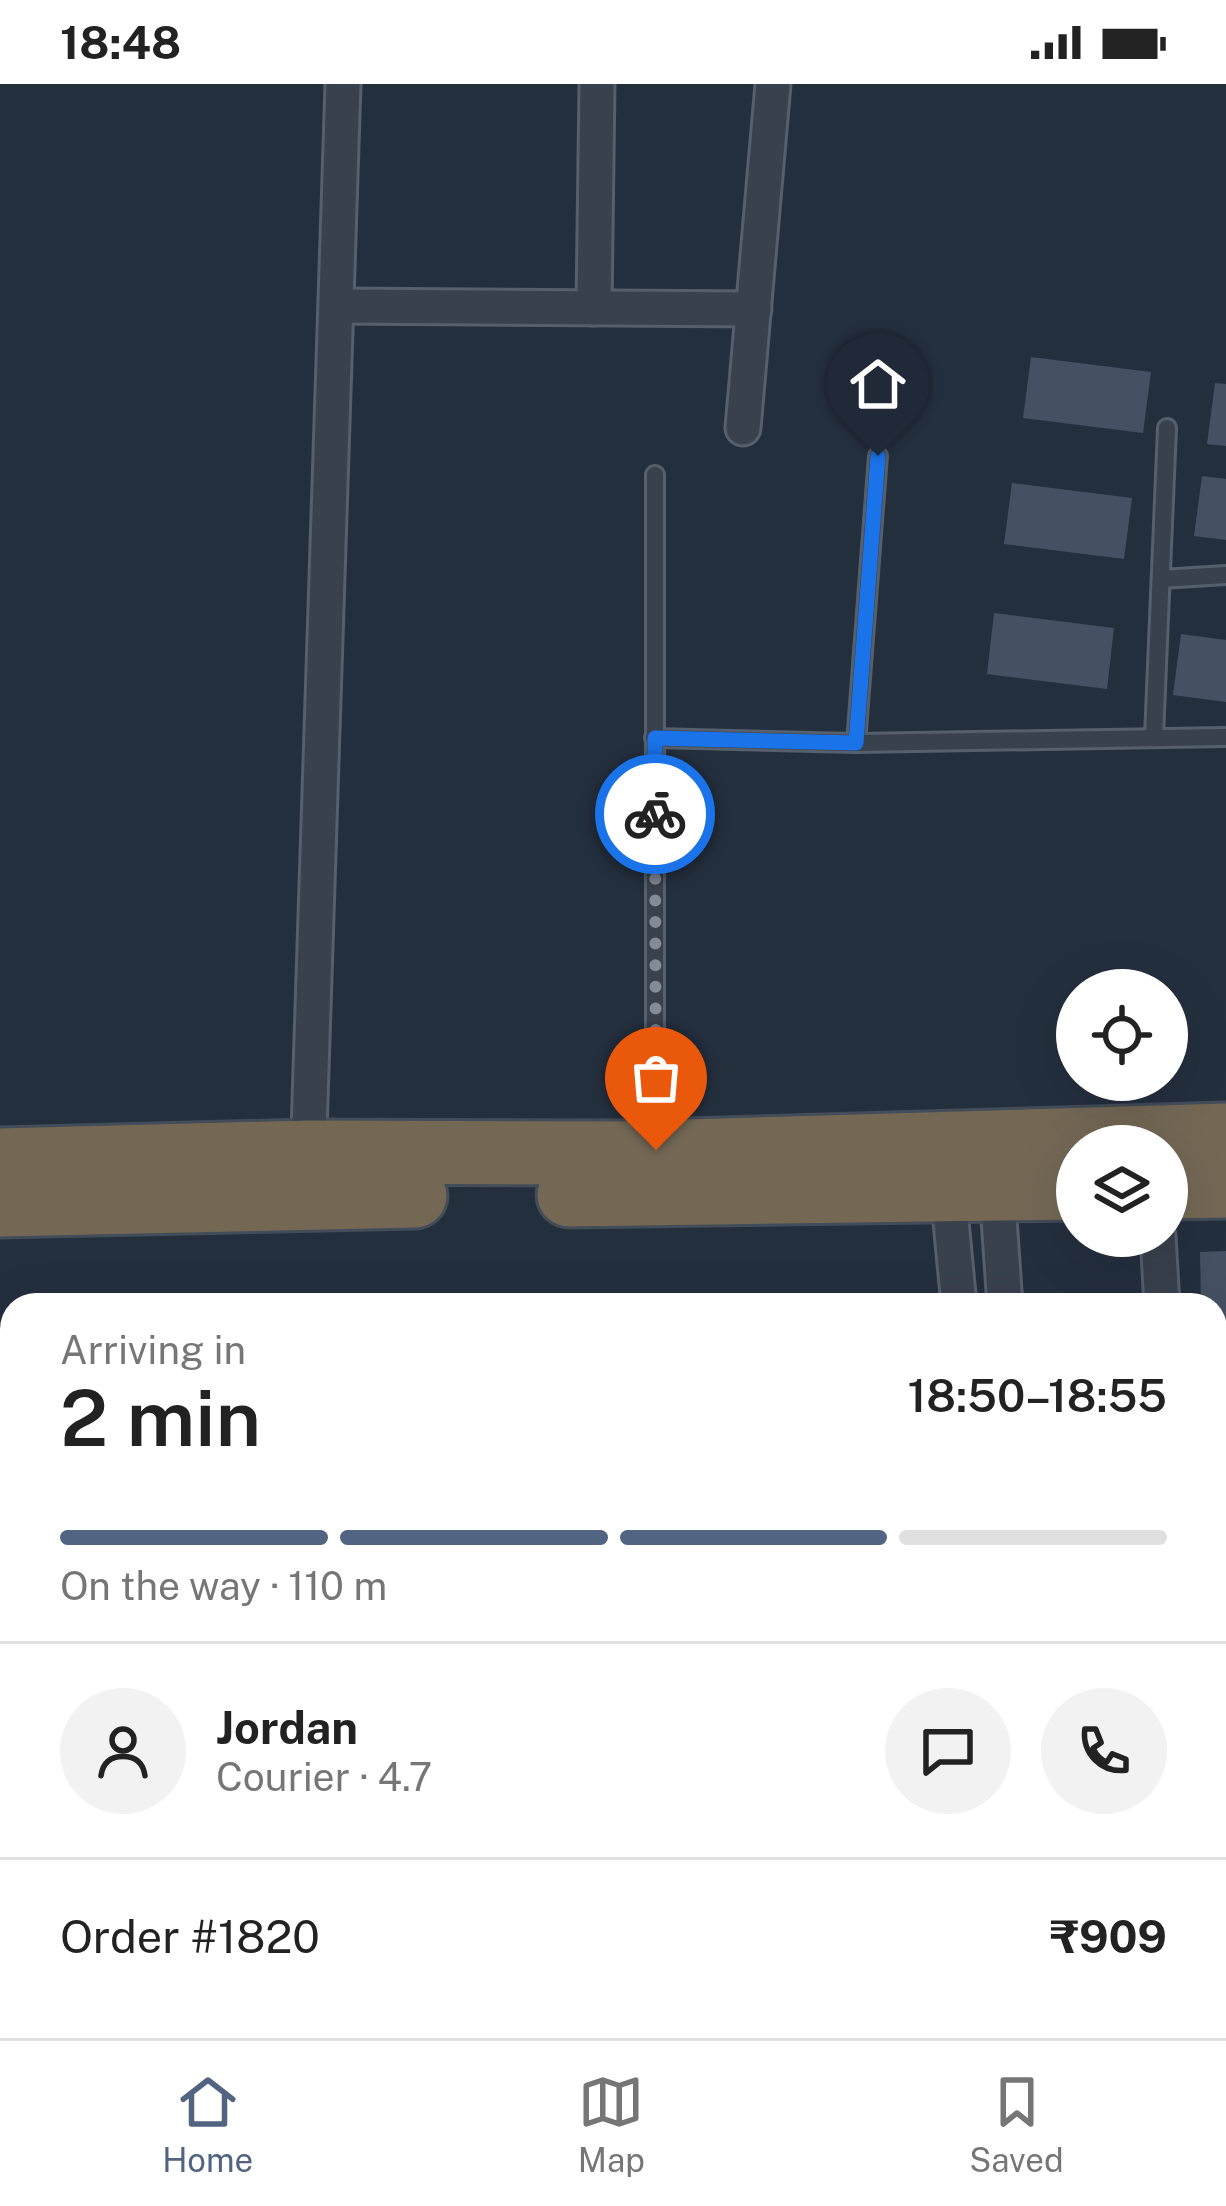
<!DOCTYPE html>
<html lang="en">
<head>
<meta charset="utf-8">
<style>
  body { margin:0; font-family:"Public Sans",sans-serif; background:#f2f2f2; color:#222; height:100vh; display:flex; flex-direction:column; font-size:45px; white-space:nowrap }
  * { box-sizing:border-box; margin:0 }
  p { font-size:39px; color:#767676 }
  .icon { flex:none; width:66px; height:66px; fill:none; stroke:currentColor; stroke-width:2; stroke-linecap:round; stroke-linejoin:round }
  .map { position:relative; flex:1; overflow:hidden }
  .panel { position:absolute; left:0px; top:1209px; width:1227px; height:747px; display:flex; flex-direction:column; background:#fff; border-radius:36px 36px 0 0; box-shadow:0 12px 48px #0002 }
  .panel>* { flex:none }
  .fabs { position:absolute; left:1056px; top:885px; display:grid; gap:24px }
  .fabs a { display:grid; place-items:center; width:132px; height:132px; border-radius:50%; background:#fff; box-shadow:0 12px 48px #0002; font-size:60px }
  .pin { position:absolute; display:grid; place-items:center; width:102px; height:102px; color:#fff; margin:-123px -51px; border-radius:50% 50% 50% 0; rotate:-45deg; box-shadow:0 0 12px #0007 }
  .pin .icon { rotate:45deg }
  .courier { position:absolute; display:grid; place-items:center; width:120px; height:120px; margin:-60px; border:9px solid #1a73e8; border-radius:50%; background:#fff; color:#222; box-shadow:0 3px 15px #0007 }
  .summary em { font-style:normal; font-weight:600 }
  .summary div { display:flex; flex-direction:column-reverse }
  .summary { display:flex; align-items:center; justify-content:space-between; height:204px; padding:0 60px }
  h1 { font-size:78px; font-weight:600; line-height:90px }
  .bar { display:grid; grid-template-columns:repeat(4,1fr); gap:18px 12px; align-content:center; height:144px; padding:0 60px }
  .bar i { height:15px; border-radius:9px; background:#e0e0e0 }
  .bar .active { background:#516482 }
  .bar p { grid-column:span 4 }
  .line { display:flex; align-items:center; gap:30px; padding:0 60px; border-top:3px solid #e0e0e0 }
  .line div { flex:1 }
  .round { display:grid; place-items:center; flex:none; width:126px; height:126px; border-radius:63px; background:#f2f2f2 }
  .status { display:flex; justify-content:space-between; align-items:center; height:84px; padding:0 60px; background:#fff; direction:ltr }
  .status svg { height:33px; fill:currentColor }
  .tab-bar { display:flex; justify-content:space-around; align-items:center; height:168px; border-top:3px solid #e0e0e0; background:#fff; font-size:33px; color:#767676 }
  .tab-bar a { display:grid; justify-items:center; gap:6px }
  .tab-bar .active { color:#516482 }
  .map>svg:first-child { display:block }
  .building { fill:#455162 }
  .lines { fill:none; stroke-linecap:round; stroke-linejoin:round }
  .lane-casing { stroke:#565f6c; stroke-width:22 }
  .street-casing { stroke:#565f6c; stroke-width:39 }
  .highway-casing { stroke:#434c59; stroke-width:69 }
  .lane { stroke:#38414e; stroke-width:16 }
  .street { stroke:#38414e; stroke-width:33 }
  .highway { stroke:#746855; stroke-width:63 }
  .done { stroke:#828b98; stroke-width:12; stroke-dasharray:0 21.6 }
  .route { stroke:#1a73e8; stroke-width:15 }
</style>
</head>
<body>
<div class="status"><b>18:48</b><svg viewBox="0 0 49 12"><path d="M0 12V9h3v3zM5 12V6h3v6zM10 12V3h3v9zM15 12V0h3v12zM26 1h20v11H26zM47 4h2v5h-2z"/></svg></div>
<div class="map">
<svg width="1226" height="1954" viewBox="0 0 1226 1954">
  <rect width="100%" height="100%" fill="#242f3e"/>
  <!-- building -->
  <g class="building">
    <path d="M1031,273L1151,288L1143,349L1023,334Z"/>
    <path d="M1215,299L1226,300V362L1207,360Z"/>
    <path d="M1202,392L1226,395V456L1194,452Z"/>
    <path d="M1012,399L1132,414L1124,475L1004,460Z"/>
    <path d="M994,529L1114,544L1107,605L987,590Z"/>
    <path d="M1181,550L1226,556V618L1173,611Z"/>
    <path d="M1226,1167V1330L1215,1331V1221H1201L1200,1168Z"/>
  </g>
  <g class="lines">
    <!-- lane casing -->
    <g class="lane-casing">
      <g id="lane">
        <path d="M655,391V1059"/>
        <path d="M1161,495L1226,491"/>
        <path d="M1154,653L1167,344"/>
        <path d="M654,654L856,659L1226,653"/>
        <path d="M856,659L878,372"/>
      </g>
    </g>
    <!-- street casing -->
    <g class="street-casing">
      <g id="street">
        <path d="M337,222L754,225"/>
        <path d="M594,224L597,0"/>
        <path d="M743,344L773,0"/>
        <path d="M308,1078L343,0"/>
        <path d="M948,1106L959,1221"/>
        <path d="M997,1106L1005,1221"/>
        <path d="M1158,1152L1162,1221"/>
        <path d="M0,1592H12"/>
        <path d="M1215,1611L1226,1614"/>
        <path d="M0,1735L12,1734"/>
        <path d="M228,1944V1954"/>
        <path d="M742,1944V1954"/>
        <path d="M778,1944L779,1954"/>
      </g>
    </g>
    <!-- highway casing -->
    <g class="highway-casing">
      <g id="highway">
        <path d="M0,1076L309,1068L619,1069L1226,1051"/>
        <path d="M1167,1103L1226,1102"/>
        <path d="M569,1111L1077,1104"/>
        <path d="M0,1121L415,1112"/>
      </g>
    </g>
    <!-- lane -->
    <use href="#lane" class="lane"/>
    <!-- street -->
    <use href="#street" class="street"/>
    <!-- highway -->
    <use href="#highway" class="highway"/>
  </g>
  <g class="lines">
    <!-- done -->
    <path class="done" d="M655,730L656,1066"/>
    <!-- route -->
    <path class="route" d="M655,730V654L856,659L878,372"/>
  </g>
</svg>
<div class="fabs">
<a><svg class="icon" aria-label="locate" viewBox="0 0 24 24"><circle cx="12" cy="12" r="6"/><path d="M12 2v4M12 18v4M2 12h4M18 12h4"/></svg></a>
<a><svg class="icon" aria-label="layers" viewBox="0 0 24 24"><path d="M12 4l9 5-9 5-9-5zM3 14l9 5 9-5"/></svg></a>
</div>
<div class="pin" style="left:656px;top:1066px;background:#ea580c"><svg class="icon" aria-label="bag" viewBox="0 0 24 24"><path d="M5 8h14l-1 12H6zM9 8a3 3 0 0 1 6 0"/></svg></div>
<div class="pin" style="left:878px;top:372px;background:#1f2937"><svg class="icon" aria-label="home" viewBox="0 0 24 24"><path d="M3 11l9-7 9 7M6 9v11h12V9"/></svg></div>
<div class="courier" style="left:655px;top:730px"><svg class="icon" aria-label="bike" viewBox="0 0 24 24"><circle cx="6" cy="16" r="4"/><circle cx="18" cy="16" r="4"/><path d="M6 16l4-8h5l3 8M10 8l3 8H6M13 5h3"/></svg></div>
<section class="panel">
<div class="summary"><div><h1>2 min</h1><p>Arriving in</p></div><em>18:50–18:55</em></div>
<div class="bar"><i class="active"></i><i class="active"></i><i class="active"></i><i></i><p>On the way · 110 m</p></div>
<div class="line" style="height:216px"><a class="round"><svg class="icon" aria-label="person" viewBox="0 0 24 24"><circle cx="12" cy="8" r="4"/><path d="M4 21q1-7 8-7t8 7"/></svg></a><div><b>Jordan</b><p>Courier · 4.7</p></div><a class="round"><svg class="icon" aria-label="chat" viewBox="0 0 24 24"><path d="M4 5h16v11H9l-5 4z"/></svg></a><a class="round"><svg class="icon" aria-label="phone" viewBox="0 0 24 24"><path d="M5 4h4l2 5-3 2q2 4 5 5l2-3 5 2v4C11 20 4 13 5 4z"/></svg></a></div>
<div class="line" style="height:156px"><div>Order #1820</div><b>₹909</b></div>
</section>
</div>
<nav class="tab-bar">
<a class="active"><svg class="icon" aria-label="home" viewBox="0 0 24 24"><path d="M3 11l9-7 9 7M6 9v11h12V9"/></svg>Home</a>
<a><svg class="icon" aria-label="map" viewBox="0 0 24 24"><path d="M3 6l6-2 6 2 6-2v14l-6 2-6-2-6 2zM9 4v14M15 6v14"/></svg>Map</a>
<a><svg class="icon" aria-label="saved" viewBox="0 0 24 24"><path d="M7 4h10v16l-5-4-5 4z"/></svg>Saved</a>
</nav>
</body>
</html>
